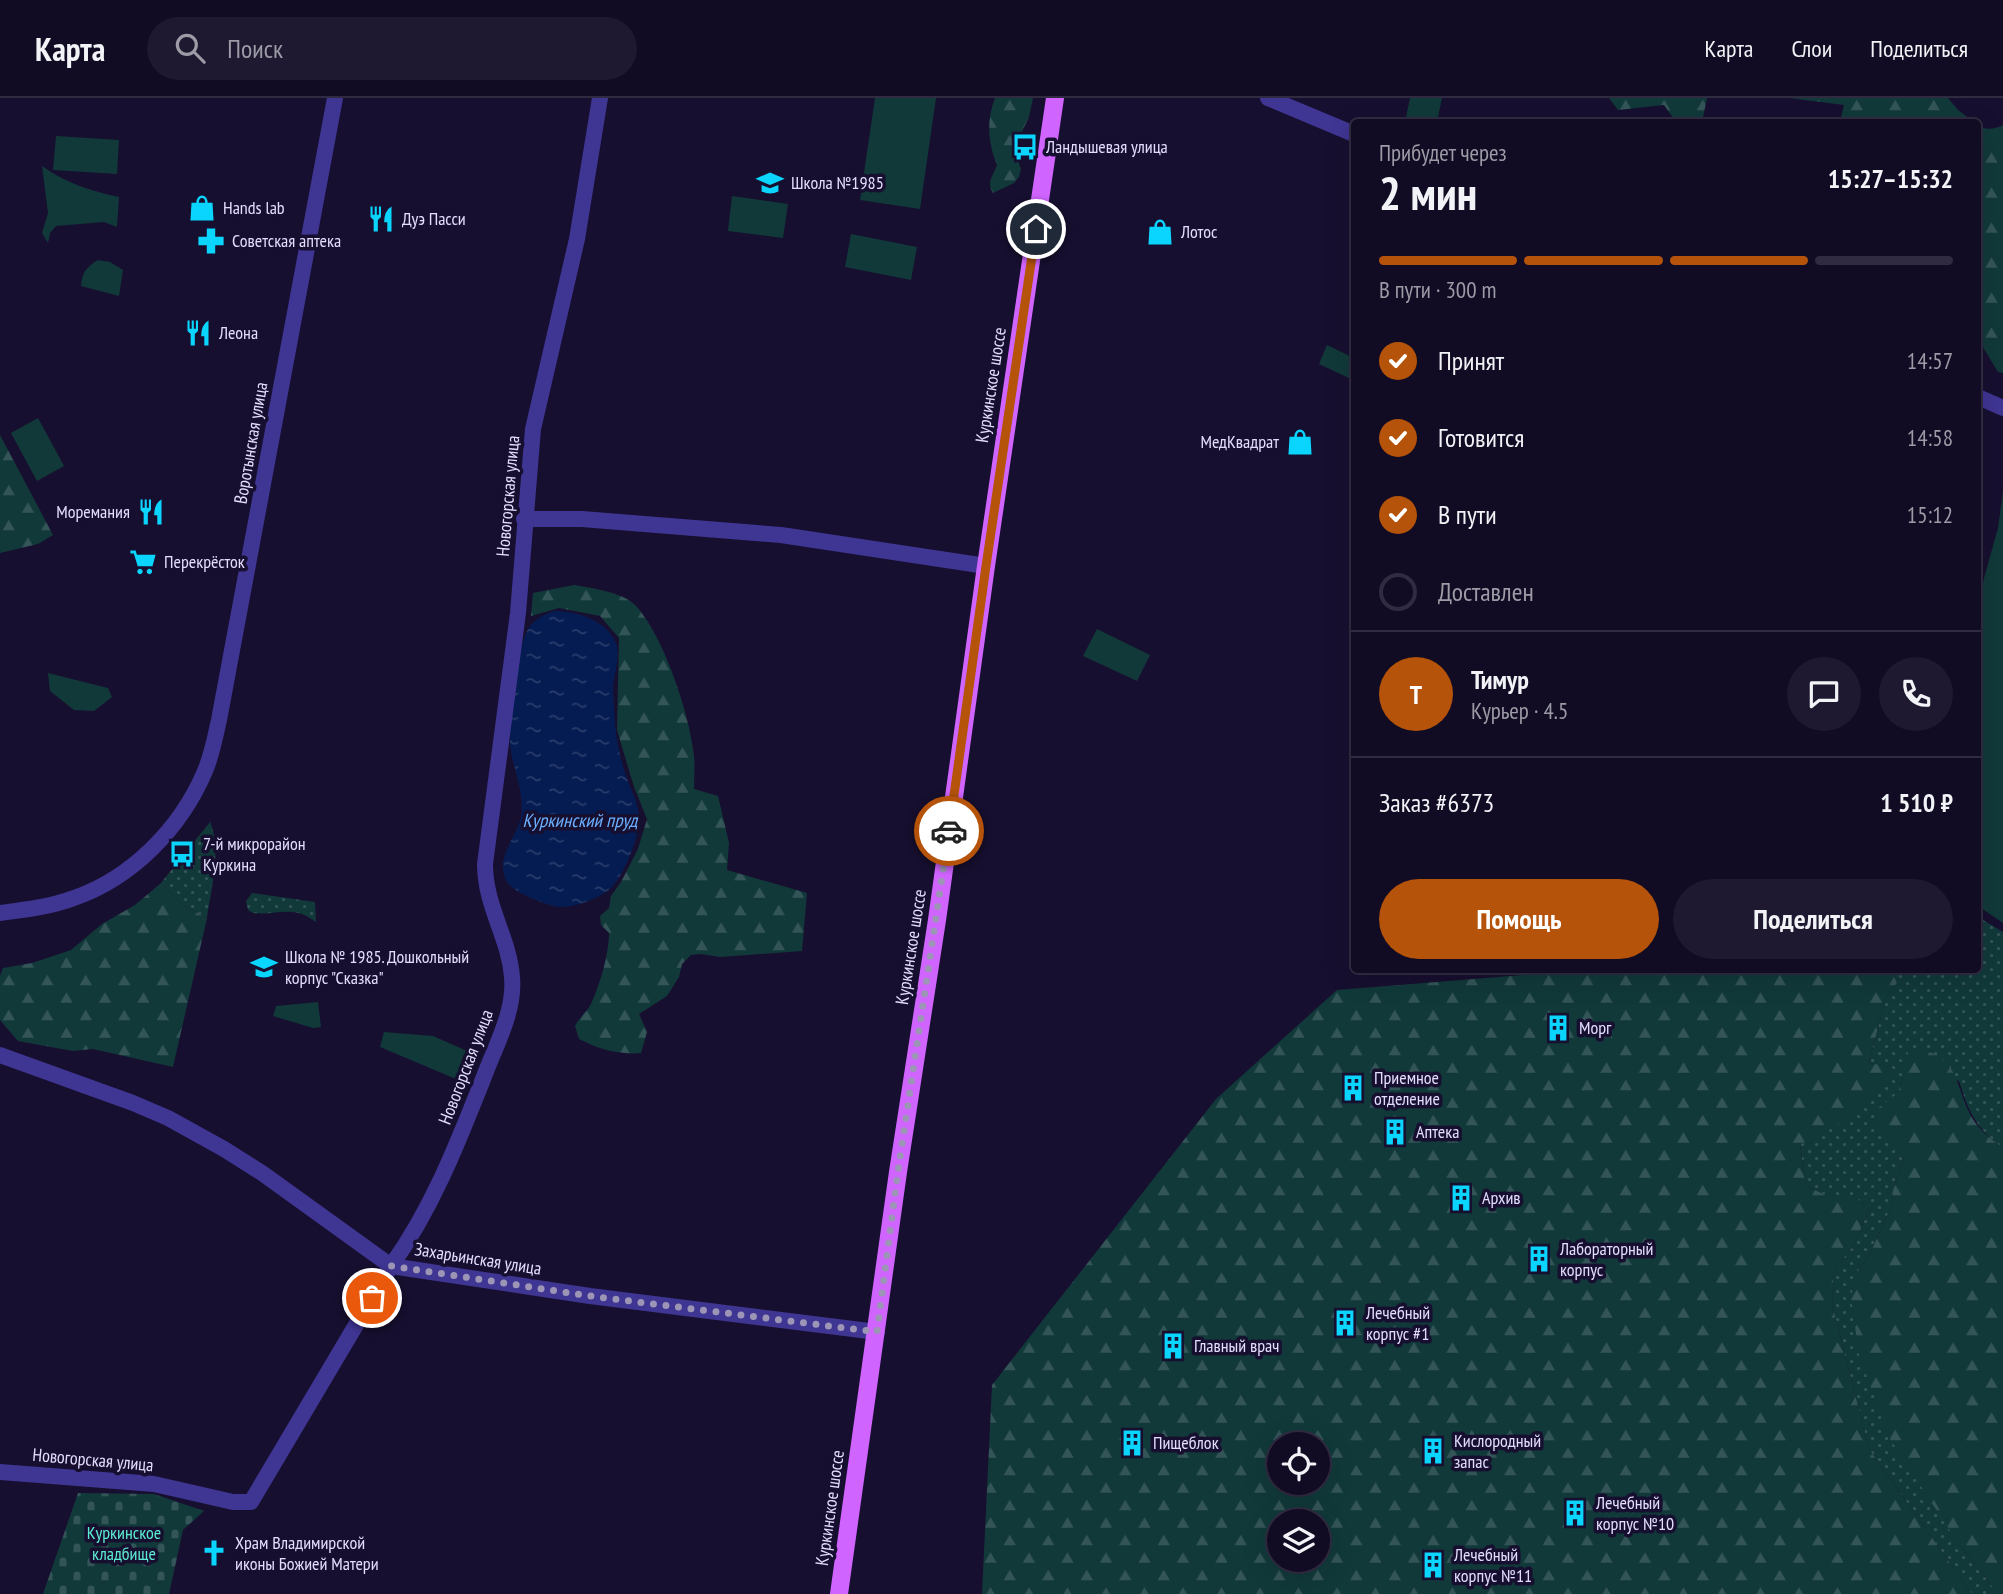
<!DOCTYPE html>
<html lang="ru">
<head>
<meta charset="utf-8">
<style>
  body { margin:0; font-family:"PT Sans Narrow",sans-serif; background:#1e1930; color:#f1f3f6; height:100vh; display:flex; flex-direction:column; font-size:26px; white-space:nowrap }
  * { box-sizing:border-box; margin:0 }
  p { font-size:23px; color:#9c9ba6 }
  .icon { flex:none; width:38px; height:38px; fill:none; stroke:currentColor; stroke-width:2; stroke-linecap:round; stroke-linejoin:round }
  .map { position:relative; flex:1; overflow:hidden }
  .drawer { position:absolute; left:1351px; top:21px; width:630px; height:854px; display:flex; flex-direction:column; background:#110b23; border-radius:7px; box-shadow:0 7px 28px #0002,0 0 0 2px #302b41 }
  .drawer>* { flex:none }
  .controls { position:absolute; left:1267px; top:1334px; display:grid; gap:14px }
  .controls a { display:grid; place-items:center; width:63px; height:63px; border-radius:50%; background:#110b23; box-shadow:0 7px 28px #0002,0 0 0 2px #302b41; font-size:35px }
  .pin { position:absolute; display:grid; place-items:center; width:60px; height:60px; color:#fff; margin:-30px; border:4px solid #fff; border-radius:50%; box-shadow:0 2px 7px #0007 }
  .courier { position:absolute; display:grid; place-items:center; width:70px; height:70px; margin:-35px; border:5px solid #b45309; border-radius:50%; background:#fff; color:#222; box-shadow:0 2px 9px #0007 }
  .head em { font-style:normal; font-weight:600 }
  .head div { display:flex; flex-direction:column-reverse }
  .head { display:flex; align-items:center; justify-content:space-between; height:119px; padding:0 28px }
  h1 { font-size:46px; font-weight:600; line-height:52px }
  .bar { display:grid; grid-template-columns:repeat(4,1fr); gap:10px 7px; align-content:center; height:84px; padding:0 28px }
  .bar i { height:9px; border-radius:5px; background:#302b41 }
  .bar .current { background:#b45309 }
  .bar p { grid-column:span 4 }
  .line { display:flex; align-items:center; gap:18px; padding:0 28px; border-top:2px solid #302b41 }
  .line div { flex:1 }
  .round { display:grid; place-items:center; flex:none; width:74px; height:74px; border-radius:37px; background:#1e1930 }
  ol { padding:0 28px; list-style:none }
  li { display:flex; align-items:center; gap:21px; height:77px }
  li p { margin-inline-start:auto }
  li .icon { padding:7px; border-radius:50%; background:#b45309; color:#fff; stroke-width:4 }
  li:last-child { color:#9c9ba6 }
  li i { width:38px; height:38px; border:4px solid #302b41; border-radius:50% }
  .primary-button { display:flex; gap:14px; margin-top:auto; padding:14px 28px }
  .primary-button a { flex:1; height:80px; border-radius:42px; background:#b45309; color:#fff; font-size:28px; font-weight:600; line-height:80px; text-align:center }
  .primary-button a+a { background:#1e1930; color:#f1f3f6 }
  header { display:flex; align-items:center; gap:42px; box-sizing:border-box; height:98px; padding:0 35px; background:#110b23; border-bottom:2px solid #302b41 }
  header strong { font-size:33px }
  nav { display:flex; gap:38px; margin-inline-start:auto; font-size:24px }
  .search { width:490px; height:63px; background:#1e1930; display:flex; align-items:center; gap:18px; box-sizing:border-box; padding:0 24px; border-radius:38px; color:#9c9ba6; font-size:26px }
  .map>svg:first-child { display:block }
  .grass { fill:url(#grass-dots) }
  .forest { fill:url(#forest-firs); fill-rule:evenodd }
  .cemetery { fill:url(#cemetery-stones) }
  .park { fill:#11393a }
  .water { fill:url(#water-ripples) }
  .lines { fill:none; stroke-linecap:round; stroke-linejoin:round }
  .minor { stroke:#3f3593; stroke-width:16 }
  .major { stroke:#d064ff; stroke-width:18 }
  .done { stroke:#9c95b6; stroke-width:7; stroke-dasharray:0 12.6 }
  .route { stroke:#b45309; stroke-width:9 }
  .labels { text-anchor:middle; stroke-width:7; stroke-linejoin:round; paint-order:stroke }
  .poi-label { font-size:18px; fill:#e4ddff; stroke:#170f2f; text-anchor:start }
  .street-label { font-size:18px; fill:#e4ddff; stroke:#170f2f }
  .park-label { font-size:18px; fill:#5bedd3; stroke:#170f2f }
  .water-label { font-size:19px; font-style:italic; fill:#6bb0ff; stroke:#170f2f }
</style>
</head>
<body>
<header>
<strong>Карта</strong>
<div class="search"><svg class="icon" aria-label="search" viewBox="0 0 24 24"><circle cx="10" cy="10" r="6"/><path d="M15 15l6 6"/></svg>Поиск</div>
<nav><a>Карта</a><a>Слои</a><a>Поделиться</a></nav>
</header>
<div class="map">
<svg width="2003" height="1496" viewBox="0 0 2003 1496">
  <defs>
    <pattern id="grass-dots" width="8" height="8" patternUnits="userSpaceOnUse" patternTransform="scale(1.75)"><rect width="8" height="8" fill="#11393a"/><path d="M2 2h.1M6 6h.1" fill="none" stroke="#345558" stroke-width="1.8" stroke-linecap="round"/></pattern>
    <pattern id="forest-firs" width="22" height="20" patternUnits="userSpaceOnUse" patternTransform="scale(1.75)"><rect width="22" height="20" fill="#11393a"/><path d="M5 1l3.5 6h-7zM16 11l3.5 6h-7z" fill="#345558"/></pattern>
    <pattern id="cemetery-stones" width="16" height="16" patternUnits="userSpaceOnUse" patternTransform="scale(1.75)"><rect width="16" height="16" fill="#11393a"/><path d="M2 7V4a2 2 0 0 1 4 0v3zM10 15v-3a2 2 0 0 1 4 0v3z" fill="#345558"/></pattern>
    <pattern id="water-ripples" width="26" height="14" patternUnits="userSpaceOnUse" patternTransform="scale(1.75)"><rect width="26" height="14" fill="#051c52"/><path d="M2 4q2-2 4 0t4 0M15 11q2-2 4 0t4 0" fill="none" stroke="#293d6c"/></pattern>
  </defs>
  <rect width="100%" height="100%" fill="#170f2f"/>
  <!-- grass -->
  <g class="grass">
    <path d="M210,724C222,752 211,791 207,820L182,806L161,785Z"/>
    <path d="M252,795L315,804L316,824C292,806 278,818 253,815L248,812L246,803Z"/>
    <path d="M1978,819L2003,834V1050C1976,1030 1969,1015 1959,983L1903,965V980L1898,995L1900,1047L1903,1062L1893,1092L1892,1107L1869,1158L1856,1176L1956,1442L1998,1496H1972L1869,1351L1832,1206L1834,1172L1854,1147L1869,1111L1854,1098H1828L1806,1088L1800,1046L1826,1032L1896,972L1869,964L1886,899L1897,885L1891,872H1978Z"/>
  </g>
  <!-- forest -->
  <g class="forest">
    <path d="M995,0H1033L1029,19L1018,42L1016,57L1021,71L1019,79L1014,85L993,95C986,83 993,79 997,67C988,44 986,24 995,0Z"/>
    <path d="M1609,0H1707L1702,24H1672L1673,20L1664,7L1618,12Z"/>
    <path d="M1790,0H1948L1958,12L1974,24H1840L1844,7Z"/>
    <path d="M1978,27C1985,33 1996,31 2003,27V275L1998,274L1978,241Z"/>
    <path d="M0,337L53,437L38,446L0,455Z"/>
    <path d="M574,487C591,490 622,494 635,507C663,536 690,617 694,658C695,668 694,680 694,691L718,698L729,745L727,772L807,795L802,853L720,859L701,856L691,857L682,866L679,879L667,898L639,916L647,934L641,955C618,957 599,951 579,941L575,928C579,920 587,914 591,906C600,887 609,856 609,835L601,827L600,818L609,810L611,798L621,784L638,751L647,721L634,689L617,632L619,540L600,518L559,510L531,518L533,495Z"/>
    <path d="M161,785L182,806L207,820L173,969L93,951L73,953L18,943L0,922V878L3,870L32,865L71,852L102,826L135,807Z"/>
    <path d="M1549,872H1891L1897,885L1886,899L1869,964L1897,972L1856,1017L1800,1047L1806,1088L1828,1098H1854L1869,1111L1854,1147L1834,1172L1832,1206L1869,1351L1972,1496H982L992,1287L1216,1001L1337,892L1546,875ZM1279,1346H1318V1384H1279ZM1279,1423H1318V1461H1279Z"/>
    <path d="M1910,951C1956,953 1954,981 1969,1014C1976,1030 1990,1040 2003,1050V1496H1998L1956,1442L1890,1341L1859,1257L1851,1199L1856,1176L1869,1158L1892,1107L1893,1092L1903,1062L1899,1047C1883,1040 1879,1031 1874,1013L1898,995L1903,980V965Z"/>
  </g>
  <!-- cemetery -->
  <path class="cemetery" d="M78,1395L154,1396L204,1413L183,1432L169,1496H43Z"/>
  <!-- park -->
  <g class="park">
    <path d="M875,0H936L920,111L860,102Z"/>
    <path d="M1410,0H1442L1437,24H1405Z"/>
    <path d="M56,38L119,42L117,76L53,72Z"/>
    <path d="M42,68C66,85 91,93 119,99L117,129L104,124L56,128L50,135L48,145L42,135L48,115Z"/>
    <path d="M732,98L788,106L783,140L728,133Z"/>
    <path d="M851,136L917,149L911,182L845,169Z"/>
    <path d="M98,162L110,164L123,172L119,198L81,188C82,175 86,169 98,162Z"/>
    <path d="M1327,247L1354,260V274L1351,281L1319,266Z"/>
    <path d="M38,320L64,368L37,383L11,335Z"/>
    <path d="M2003,393V825L1978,808V516L1984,480L1998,430Z"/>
    <path d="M1097,531L1150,557L1137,583L1083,558Z"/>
    <path d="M48,575L108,590L112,599L94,613L74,612L50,593Z"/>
    <path d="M318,904L321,929L313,930L273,918L276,908Z"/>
    <path d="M384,934L433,938L467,953L456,981L380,949Z"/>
  </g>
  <!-- water -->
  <path class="water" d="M554,513C576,513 607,522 616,545C621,558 613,578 613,592C614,606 614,621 616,635C618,651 622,666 627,681C632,694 639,706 639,721C640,738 624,777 612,789C600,801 570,812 554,808C542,805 513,794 507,784C494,759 517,740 521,719C525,694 512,669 510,646C509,622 517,551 528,531C534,521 544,517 554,513Z"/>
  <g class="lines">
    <!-- minor -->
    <g class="minor">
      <path d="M1268,0L1354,36"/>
      <path d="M1978,299L2003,310"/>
      <path d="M524,421H582L781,437L986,468"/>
      <path d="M0,815C24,812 50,809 74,800C132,780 181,730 205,673C212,657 215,639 219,622L335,0"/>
      <path d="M0,957L133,1005L168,1020L224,1051L262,1075L391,1168L590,1198L877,1234"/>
      <path d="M0,1374L154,1386L233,1404H251L391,1168C434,1108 460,1039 487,971C498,943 515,911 512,879C509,839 485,809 485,766L518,515L533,331L577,141L600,0"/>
    </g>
    <!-- major -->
    <path class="major" d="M839,1496L898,1074L937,822L986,468L1055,0"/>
  </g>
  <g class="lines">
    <!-- done -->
    <path class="done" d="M372,1200L391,1168L590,1198L877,1234L898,1073L949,733"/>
    <!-- route -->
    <path class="route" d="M949,733L986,468L1036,131"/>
  </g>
  <!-- icons -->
  <defs>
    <g id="bus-bare" transform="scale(2.1)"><path d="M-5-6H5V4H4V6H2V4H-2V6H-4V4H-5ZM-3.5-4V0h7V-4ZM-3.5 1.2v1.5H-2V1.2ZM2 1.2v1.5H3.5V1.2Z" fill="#09d5ff" stroke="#170f2f" stroke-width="2.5" paint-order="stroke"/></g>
    <g id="school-bare" transform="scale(2.1)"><path d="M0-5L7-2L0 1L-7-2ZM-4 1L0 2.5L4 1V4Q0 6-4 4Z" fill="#09d5ff" stroke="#170f2f" stroke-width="2.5" paint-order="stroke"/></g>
    <g id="shop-bare" transform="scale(2.1)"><path d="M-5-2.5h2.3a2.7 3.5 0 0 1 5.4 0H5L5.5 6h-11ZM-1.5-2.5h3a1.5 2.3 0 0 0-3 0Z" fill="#09d5ff" stroke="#170f2f" stroke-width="2.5" paint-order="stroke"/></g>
    <g id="restaurant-bare" transform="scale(2.1)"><path d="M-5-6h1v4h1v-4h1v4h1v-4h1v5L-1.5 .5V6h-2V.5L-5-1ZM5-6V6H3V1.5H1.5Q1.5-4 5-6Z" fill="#09d5ff" stroke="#170f2f" stroke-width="2.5" paint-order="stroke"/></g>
    <g id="pharmacy-bare" transform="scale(2.1)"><path d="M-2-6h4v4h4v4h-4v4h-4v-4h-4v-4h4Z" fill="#09d5ff" stroke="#170f2f" stroke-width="2.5" paint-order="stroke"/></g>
    <g id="supermarket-bare" transform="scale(2.1)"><path d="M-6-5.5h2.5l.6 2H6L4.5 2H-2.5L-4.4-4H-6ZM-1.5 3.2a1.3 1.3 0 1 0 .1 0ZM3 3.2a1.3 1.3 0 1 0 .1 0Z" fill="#09d5ff" stroke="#170f2f" stroke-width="2.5" paint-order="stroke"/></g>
    <g id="building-bare" transform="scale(2.1)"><path d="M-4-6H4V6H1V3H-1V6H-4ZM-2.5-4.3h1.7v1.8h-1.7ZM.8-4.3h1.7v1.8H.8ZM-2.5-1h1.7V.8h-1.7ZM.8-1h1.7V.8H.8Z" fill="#09d5ff" stroke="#170f2f" stroke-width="2.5" paint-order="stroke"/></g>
    <g id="church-bare" transform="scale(2.1)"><path d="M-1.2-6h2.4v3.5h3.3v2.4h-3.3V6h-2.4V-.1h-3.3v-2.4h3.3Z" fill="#09d5ff" stroke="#170f2f" stroke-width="2.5" paint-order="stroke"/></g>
  </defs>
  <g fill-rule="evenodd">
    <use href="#bus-bare" x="1025" y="49"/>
    <use href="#school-bare" x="770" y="85"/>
    <use href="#shop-bare" x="202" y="110"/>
    <use href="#restaurant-bare" x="381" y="121"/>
    <use href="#shop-bare" x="1160" y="134"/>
    <use href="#pharmacy-bare" x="211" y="143"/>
    <use href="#restaurant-bare" x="198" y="235"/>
    <use href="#shop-bare" x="1300" y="344"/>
    <use href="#restaurant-bare" x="151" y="414"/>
    <use href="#supermarket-bare" x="143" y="464"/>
    <use href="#bus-bare" x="182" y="756"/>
    <use href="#school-bare" x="264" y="869"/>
    <use href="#building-bare" x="1558" y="930"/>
    <use href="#building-bare" x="1353" y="990"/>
    <use href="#building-bare" x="1395" y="1034"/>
    <use href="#building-bare" x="1461" y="1100"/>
    <use href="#building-bare" x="1539" y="1161"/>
    <use href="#building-bare" x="1345" y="1225"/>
    <use href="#building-bare" x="1173" y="1248"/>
    <use href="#building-bare" x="1132" y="1345"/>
    <use href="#building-bare" x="1433" y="1353"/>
    <use href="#building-bare" x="1575" y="1415"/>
    <use href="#church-bare" x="214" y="1455"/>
    <use href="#building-bare" x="1433" y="1467"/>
  </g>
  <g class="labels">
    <!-- poi labels -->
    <g class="poi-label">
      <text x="1046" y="55">Ландышевая улица</text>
      <text x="791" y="91">Школа №1985</text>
      <text x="223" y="116">Hands lab</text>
      <text x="402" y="127">Дуэ Пасси</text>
      <text x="1181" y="140">Лотос</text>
      <text x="232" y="149">Советская аптека</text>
      <text x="219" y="241">Леона</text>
      <text x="1279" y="350" text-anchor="end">МедКвадрат</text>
      <text x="130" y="420" text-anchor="end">Моремания</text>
      <text x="164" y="470">Перекрёсток</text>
      <text x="203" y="752">7-й микрорайон<tspan x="203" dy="21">Куркина</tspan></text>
      <text x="285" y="865">Школа № 1985. Дошкольный<tspan x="285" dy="21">корпус "Сказка"</tspan></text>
      <text x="1579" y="936">Морг</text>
      <text x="1374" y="986">Приемное<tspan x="1374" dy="21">отделение</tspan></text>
      <text x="1416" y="1040">Аптека</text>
      <text x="1482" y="1106">Архив</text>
      <text x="1560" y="1157">Лабораторный<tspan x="1560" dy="21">корпус</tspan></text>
      <text x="1366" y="1221">Лечебный<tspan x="1366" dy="21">корпус #1</tspan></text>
      <text x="1194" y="1254">Главный врач</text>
      <text x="1454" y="1349">Кислородный<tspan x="1454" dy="21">запас</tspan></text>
      <text x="1153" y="1351">Пищеблок</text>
      <text x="1596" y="1411">Лечебный<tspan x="1596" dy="21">корпус №10</tspan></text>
      <text x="235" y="1451">Храм Владимирской<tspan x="235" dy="21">иконы Божией Матери</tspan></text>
      <text x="1454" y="1463">Лечебный<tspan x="1454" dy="21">корпус №11</tspan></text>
    </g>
    <!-- street labels -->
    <g class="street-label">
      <text transform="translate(991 287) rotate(-81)" y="6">Куркинское шоссе</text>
      <text transform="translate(251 345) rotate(-80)" y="6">Воротынская улица</text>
      <text transform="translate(508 398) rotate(-85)" y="6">Новогорская улица</text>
      <text transform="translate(911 849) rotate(-81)" y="6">Куркинское шоссе</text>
      <text transform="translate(466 969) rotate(-69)" y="6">Новогорская улица</text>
      <text transform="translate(478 1161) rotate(9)" y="6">Захарьинская улица</text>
      <text transform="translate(93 1362) rotate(5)" y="6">Новогорская улица</text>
      <text transform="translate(830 1410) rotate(-82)" y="6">Куркинское шоссе</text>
    </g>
    <!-- park labels -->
    <g class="park-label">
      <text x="124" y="1441">Куркинское<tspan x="124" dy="21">кладбище</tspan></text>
    </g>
    <!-- water labels -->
    <g class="water-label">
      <text x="580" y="729">Куркинский пруд</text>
    </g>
  </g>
</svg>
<div class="controls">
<a><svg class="icon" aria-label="locate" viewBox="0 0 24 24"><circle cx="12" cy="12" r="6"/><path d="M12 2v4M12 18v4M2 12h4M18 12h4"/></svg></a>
<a><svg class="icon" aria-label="layers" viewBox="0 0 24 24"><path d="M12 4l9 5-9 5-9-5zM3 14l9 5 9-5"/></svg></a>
</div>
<div class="pin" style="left:372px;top:1200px;background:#ea580c"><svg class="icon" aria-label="bag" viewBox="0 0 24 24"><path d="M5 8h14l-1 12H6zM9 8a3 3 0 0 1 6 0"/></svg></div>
<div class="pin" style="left:1036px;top:131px;background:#1f2937"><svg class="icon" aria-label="home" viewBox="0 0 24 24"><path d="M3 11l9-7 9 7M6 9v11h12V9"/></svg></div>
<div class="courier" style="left:949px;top:733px"><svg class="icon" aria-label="car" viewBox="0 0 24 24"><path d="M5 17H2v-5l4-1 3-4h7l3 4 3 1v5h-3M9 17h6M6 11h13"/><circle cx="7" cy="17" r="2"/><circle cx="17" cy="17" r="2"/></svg></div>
<section class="drawer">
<div class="head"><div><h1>2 мин</h1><p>Прибудет через</p></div><em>15:27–15:32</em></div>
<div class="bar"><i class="current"></i><i class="current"></i><i class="current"></i><i></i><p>В пути · 300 m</p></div>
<ol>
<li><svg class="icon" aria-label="check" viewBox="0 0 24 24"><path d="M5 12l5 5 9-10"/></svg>Принят<p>14:57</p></li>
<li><svg class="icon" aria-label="check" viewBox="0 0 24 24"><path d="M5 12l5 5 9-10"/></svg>Готовится<p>14:58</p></li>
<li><svg class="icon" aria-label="check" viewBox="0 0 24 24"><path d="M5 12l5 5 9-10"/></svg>В пути<p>15:12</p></li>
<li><i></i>Доставлен</li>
</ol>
<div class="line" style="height:126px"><b class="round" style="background:#b45309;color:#fff">Т</b><div><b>Тимур</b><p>Курьер · 4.5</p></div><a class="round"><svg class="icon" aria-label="chat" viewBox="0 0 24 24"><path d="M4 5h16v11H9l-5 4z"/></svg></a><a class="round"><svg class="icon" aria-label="phone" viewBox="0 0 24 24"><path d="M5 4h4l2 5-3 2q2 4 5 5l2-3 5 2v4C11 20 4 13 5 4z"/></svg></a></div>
<div class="line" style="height:91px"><div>Заказ #6373</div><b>1 510 ₽</b></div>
<div class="primary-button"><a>Помощь</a><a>Поделиться</a></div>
</section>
</div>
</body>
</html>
